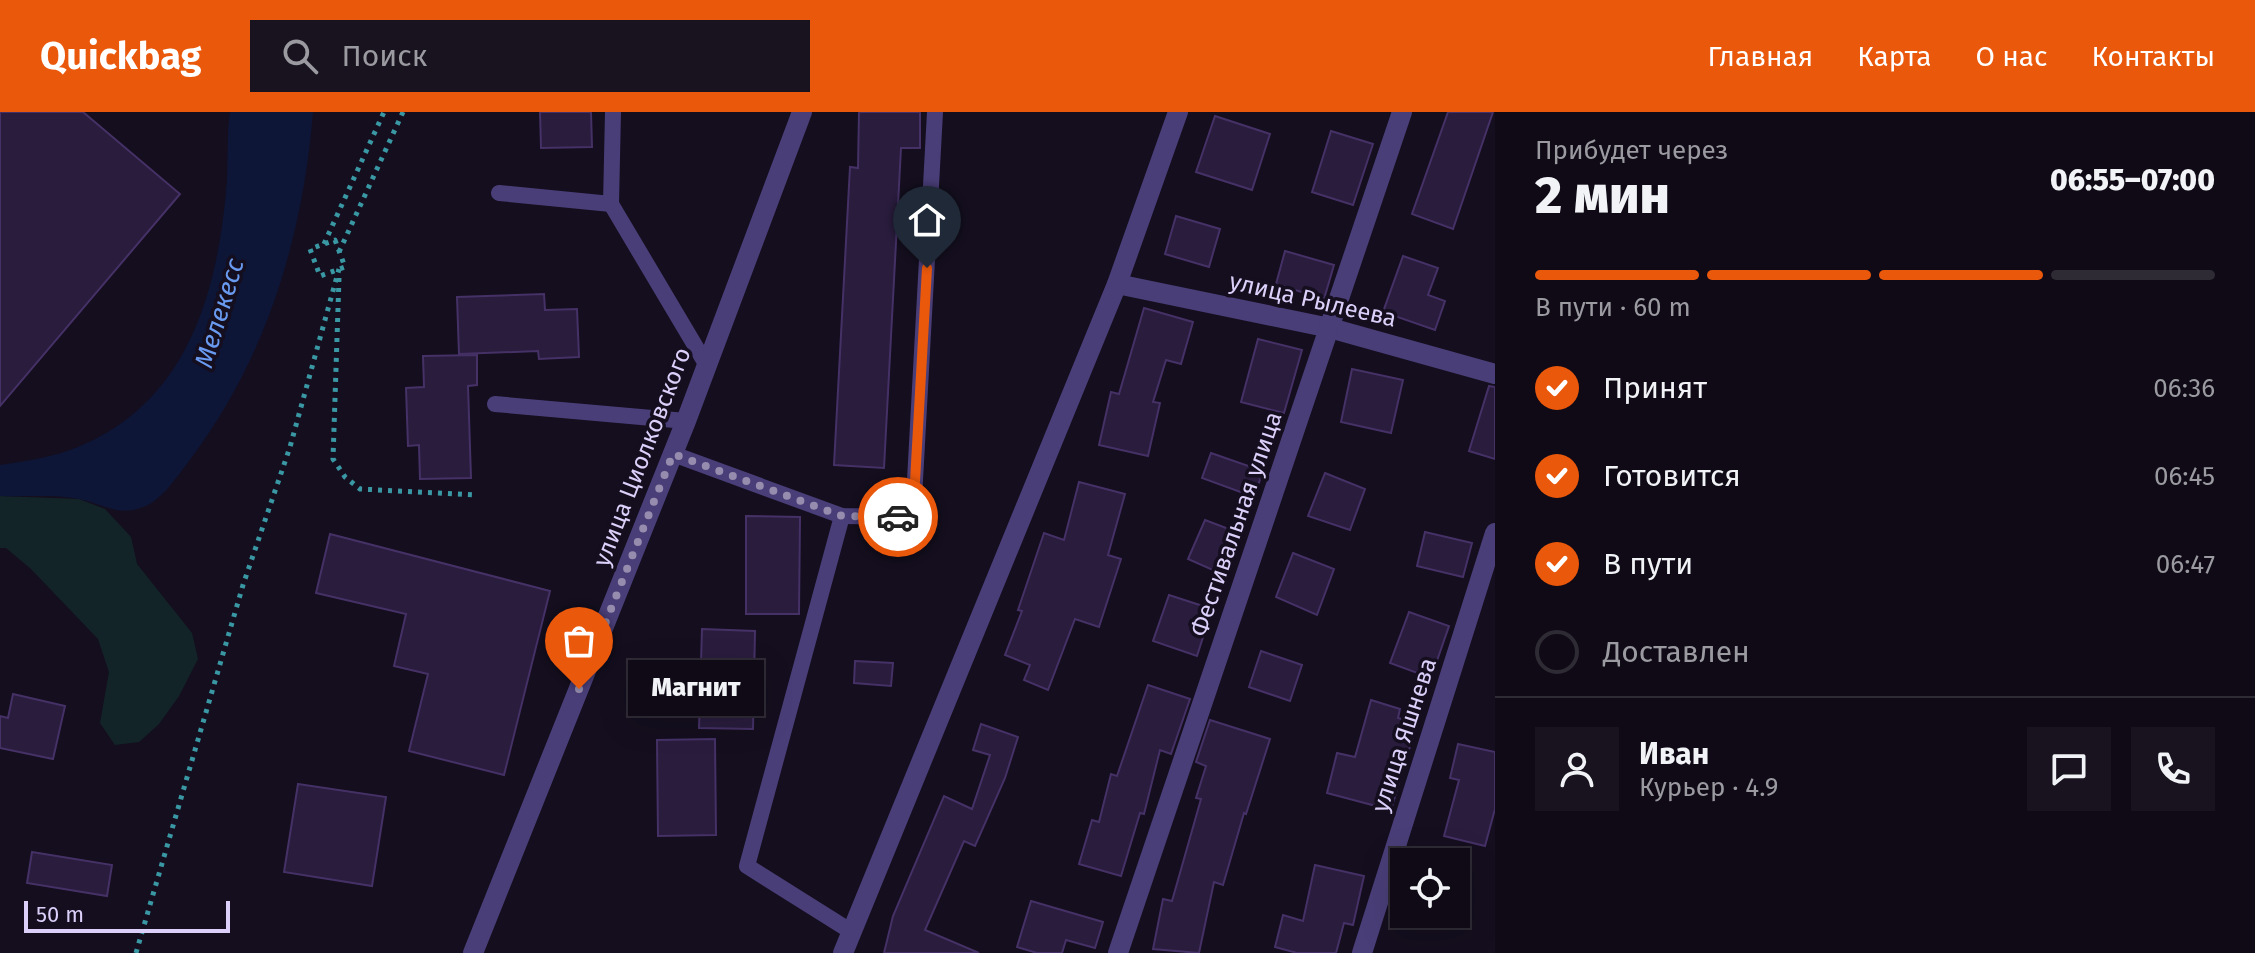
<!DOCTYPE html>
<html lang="ru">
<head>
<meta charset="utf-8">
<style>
  body { margin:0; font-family:"Fira Sans",sans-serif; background:#18131f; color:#f1f3f6; height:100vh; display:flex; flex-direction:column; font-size:30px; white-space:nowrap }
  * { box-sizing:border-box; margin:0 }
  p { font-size:26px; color:#9b9aa1 }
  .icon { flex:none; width:44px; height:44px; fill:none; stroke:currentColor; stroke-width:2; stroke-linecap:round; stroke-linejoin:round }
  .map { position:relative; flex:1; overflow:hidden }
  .side { display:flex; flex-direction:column; background:#0f0a16; width:760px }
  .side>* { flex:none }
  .controls { position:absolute; left:1390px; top:736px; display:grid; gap:16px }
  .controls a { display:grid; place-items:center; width:80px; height:80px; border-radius:0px; background:#0f0a16; box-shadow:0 8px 32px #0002,0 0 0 2px #2f2b35; font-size:40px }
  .scale { position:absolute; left:24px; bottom:20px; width:206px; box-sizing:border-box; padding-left:8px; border:4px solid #dcd0fa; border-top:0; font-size:22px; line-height:28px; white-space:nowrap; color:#dcd0fa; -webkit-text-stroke:6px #140e1e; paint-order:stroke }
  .pin { position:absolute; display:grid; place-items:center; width:68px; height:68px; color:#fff; margin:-82px -34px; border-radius:50% 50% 50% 0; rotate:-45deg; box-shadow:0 0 8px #0007 }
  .pin .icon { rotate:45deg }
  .courier { position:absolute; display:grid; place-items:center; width:80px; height:80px; margin:-40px; border:6px solid #ea580c; border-radius:50%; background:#fff; color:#222; box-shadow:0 2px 10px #0007 }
  .bubble { position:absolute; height:56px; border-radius:0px; background:#0f0a16; box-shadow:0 8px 32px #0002,0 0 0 2px #2f2b35; font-size:26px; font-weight:800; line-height:56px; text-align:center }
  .summary em { font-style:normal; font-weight:800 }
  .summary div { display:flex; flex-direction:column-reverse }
  .summary { display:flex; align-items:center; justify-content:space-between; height:136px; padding:0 40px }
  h1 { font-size:52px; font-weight:800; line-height:60px }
  .bar { display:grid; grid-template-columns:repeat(4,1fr); gap:12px 8px; align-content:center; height:96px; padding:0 40px }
  .bar i { height:10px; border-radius:6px; background:#2f2b35 }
  .bar .active { background:#ea580c }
  .bar p { grid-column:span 4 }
  .line { display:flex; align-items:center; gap:20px; padding:0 40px; border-top:2px solid #2f2b35 }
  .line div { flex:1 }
  .round { display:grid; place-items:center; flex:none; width:84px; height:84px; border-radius:0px; background:#18131f }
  ol { padding:0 40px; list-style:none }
  li { display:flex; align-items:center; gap:24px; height:88px }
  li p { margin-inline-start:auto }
  li .icon { padding:8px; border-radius:50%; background:#ea580c; color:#fff; stroke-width:4 }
  li:last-child { color:#9b9aa1 }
  li i { width:44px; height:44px; border:4px solid #2f2b35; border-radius:50% }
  header { display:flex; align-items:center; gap:48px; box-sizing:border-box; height:112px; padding:0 40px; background:#ea580c; color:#fff }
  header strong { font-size:38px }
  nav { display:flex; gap:44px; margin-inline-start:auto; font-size:28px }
  .search { width:560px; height:72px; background:#18131f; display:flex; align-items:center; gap:20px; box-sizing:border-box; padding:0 28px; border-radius:0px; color:#9b9aa1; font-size:30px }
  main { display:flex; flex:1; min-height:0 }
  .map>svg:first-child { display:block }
  .green { fill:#122427 }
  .water { fill:#0e1637 }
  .building { fill:#291c3d; stroke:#453166; stroke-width:2 }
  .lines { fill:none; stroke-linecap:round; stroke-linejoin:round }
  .path { stroke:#3a98a4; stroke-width:5; stroke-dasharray:4 6; stroke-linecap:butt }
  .service { stroke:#4a3e78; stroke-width:16 }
  .minor { stroke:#4a3e78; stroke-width:20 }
  .tertiary { stroke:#4a3e78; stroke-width:20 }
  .done { stroke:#968cad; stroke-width:8; stroke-dasharray:0 14.4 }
  .route { stroke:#ea580c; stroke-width:10 }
  .labels { text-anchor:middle; stroke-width:7; stroke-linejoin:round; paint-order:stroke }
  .street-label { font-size:24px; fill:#dcd0fa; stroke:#140e1e }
  .water-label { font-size:26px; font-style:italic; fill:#699aef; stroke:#140e1e }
</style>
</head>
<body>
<header>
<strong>Quickbag</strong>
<div class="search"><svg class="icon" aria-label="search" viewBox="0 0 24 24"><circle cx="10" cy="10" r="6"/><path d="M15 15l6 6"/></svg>Поиск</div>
<nav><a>Главная</a><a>Карта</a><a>О нас</a><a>Контакты</a></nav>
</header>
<main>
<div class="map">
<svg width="1495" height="841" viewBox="0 0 1495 841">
  <rect width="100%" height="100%" fill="#140e1e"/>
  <!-- green -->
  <path class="green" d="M0,384L79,387L105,397L131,425L137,452L192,521L198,547L179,584L159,612L139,630L115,633L100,611L109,560L98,527L31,457L6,436H0Z"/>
  <!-- water -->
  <path class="water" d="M230,0H313C303,125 266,248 189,349C175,367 160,392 137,397C116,403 99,391 79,387C54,382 25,385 0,384V353C26,349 54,345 78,335C185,291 216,187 226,80C229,53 226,26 230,0Z"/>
  <!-- building -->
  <g class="building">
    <path d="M0,0H83L180,82L0,294Z"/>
    <path d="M540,0H591L592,35L541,36Z"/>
    <path d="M859,0H920V36H901L884,356L834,353L850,55L858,56Z"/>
    <path d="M1448,0H1493L1453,117L1412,102Z"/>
    <path d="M1215,4L1270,22L1252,78L1196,60Z"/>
    <path d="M1331,19L1373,32L1353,93L1312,80Z"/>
    <path d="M1176,104L1220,117L1209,155L1165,142Z"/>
    <path d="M1285,139L1334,153L1324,187L1276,172Z"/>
    <path d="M1403,144L1438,156L1428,183L1445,189L1435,218L1383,200Z"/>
    <path d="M544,182L545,198L577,197L579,245L539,247L538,239L459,242L457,185Z"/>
    <path d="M1144,196L1193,210L1181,252L1166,248L1153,290L1160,291L1148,344L1099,333L1111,280L1119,282Z"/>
    <path d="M1258,227L1302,238L1284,301L1241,290Z"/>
    <path d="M477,243V273L468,274L471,366L420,367L419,333L408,334L406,276L424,275L423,244Z"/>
    <path d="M1352,257L1403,268L1391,321L1341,310Z"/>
    <path d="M1489,274L1495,275V347L1469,339Z"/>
    <path d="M1211,341L1263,359L1254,385L1202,366Z"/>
    <path d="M1325,361L1365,377L1350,418L1308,404Z"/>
    <path d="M1079,370L1125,382L1108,443L1121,447L1099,515L1075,507L1048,578L1024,568L1030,553L1005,543L1022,499L1018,498L1044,421L1064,428Z"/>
    <path d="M746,404L800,405L799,502H746Z"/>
    <path d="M1205,408L1242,422L1224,463L1188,447Z"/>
    <path d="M1425,420L1472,431L1463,465L1417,454Z"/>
    <path d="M330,422L550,479L504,663L409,639L428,562L394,554L406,502L316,481Z"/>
    <path d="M1293,441L1334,457L1317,503L1276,485Z"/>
    <path d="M1169,483L1212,497L1197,544L1153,529Z"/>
    <path d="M1409,500L1449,514L1431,566L1390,551Z"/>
    <path d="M702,517L755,519L753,617L699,616Z"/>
    <path d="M1261,539L1302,553L1290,589L1249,575Z"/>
    <path d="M855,549L893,551L891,574L854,571Z"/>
    <path d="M1148,573L1190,587L1171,642L1160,638L1144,702L1140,701L1121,764L1079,752L1092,708L1099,710L1111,662L1117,664Z"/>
    <path d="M13,582L65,594L53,647L0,636V604L8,606Z"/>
    <path d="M1371,588L1400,597L1398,606L1417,611L1391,698L1327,681L1337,641L1355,645Z"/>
    <path d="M1210,608L1270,627L1246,702L1244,701L1223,773L1214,770L1199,841L1153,837L1163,787L1172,789L1201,687L1196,686L1206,654L1196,650Z"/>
    <path d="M981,612L1018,625L1005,666L975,734L964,729L925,818L979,841H884L893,804L944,684L972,697L990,643L973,638Z"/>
    <path d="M715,627L716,723L658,724L657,628Z"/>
    <path d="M1458,632L1495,640V697L1485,734L1444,724L1459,668L1450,666Z"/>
    <path d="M298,672L386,685L372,774L284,760Z"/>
    <path d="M32,740L112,753L107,784L27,771Z"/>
    <path d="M1315,753L1364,764L1353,813L1344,811L1336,841H1297L1275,835L1283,803L1303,809Z"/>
    <path d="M1031,789L1103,810L1095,836L1066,828L1062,841H1037L1017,835Z"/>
  </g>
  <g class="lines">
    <!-- path -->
    <g class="path">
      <path d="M335,128L345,155L320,164L310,137Z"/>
      <path d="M324,132L384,0"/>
      <path d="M339,140L403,0"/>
      <path d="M339,166L333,347L345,365L360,377L477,383"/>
      <path d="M136,841L243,473L290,335L339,157"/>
    </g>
    <!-- service -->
    <g class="service">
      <path d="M499,81L611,92L613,0"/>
      <path d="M611,92L706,252"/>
      <path d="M495,292L686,309"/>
      <path d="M673,342L842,404L913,405L935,0"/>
      <path d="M842,404L747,754L852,820"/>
    </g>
    <!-- minor -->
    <g class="minor">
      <path d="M1117,172L1330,216L1495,262"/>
      <path d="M843,841L1117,172L1178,0"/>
      <path d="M1118,841L1402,0"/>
      <path d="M1362,841L1495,421"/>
    </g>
    <!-- tertiary -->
    <path class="tertiary" d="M473,841L686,309L802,0"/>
  </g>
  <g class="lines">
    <!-- done -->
    <path class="done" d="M579,577L673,342L842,404L898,405"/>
    <!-- route -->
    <path class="route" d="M898,405H913L927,156"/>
  </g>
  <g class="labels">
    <!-- street labels -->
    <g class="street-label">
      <text transform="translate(1313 188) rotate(13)" y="8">улица Рылеева</text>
      <text transform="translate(642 345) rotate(-69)" y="8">улица Циолковского</text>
      <text transform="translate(1236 412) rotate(-71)" y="8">Фестивальная улица</text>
      <text transform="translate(1404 623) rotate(-72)" y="8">улица Яшнева</text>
    </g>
    <!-- water labels -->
    <g class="water-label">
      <text transform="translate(219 201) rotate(-73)" y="9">Мелекесс</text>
    </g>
  </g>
</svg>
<div class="controls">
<a><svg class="icon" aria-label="locate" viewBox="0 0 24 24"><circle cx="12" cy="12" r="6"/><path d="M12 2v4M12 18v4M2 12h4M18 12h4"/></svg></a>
</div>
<div class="scale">50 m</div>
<div class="pin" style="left:579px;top:577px;background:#ea580c"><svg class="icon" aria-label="bag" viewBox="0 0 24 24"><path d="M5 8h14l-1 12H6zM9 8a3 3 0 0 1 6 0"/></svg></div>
<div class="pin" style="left:927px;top:156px;background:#1f2937"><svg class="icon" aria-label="home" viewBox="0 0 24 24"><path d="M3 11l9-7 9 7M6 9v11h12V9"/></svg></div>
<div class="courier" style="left:898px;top:405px"><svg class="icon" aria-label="car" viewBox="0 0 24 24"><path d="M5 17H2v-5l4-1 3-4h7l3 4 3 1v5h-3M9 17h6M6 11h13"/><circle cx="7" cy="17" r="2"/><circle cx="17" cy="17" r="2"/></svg></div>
<div class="bubble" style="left:628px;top:548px;width:136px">Магнит</div>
</div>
<section class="side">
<div class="summary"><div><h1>2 мин</h1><p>Прибудет через</p></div><em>06:55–07:00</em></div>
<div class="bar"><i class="active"></i><i class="active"></i><i class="active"></i><i></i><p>В пути · 60 m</p></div>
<ol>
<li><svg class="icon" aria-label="check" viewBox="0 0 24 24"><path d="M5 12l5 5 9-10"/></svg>Принят<p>06:36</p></li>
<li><svg class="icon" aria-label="check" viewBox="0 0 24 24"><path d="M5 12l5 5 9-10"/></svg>Готовится<p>06:45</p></li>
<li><svg class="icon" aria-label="check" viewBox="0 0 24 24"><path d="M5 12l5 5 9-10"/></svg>В пути<p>06:47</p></li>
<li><i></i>Доставлен</li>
</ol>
<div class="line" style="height:144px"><a class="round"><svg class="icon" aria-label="person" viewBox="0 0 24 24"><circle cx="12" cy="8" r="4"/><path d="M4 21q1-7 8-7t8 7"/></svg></a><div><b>Иван</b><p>Курьер · 4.9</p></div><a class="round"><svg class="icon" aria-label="chat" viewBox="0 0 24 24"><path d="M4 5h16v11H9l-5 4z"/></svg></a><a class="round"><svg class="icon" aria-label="phone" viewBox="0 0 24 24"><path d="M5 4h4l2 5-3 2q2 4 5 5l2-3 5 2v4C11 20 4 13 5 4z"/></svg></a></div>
</section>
</main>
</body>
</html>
